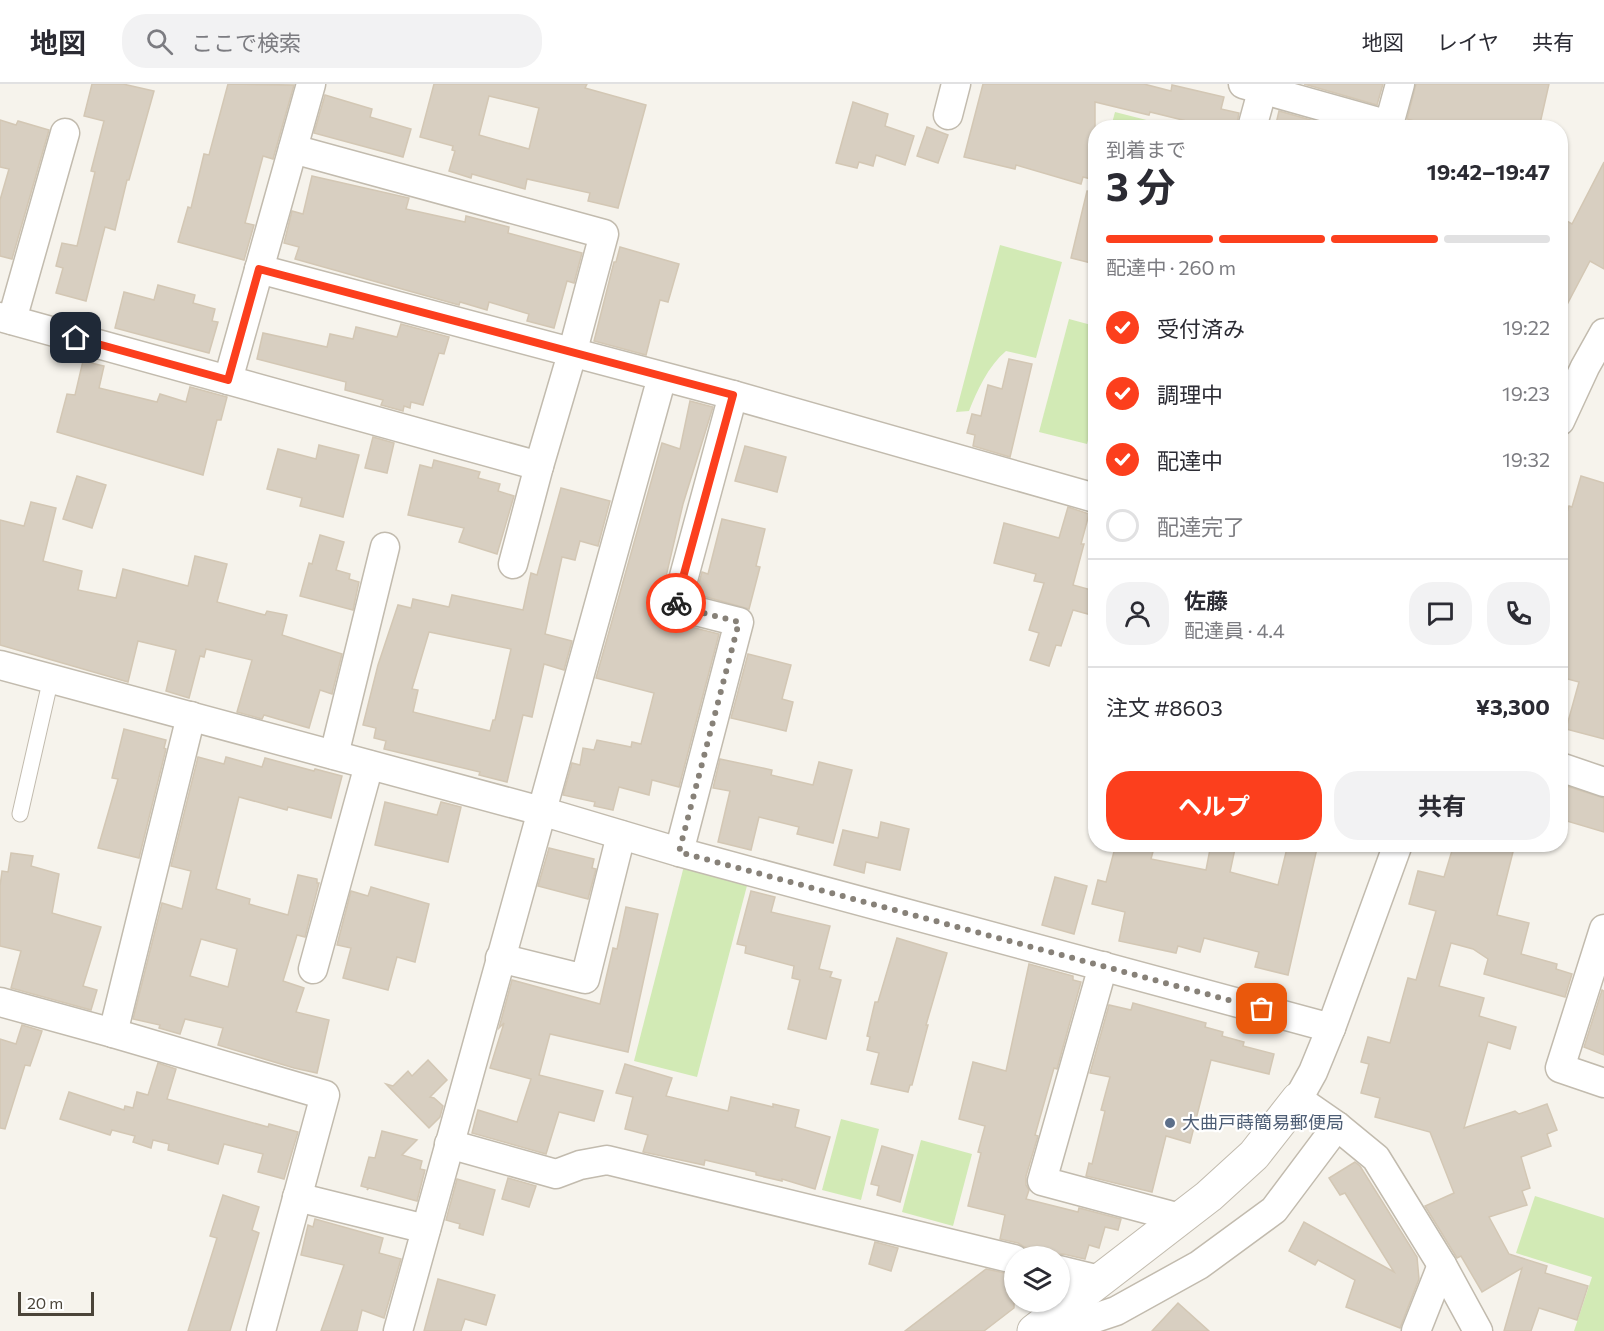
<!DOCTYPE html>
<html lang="ja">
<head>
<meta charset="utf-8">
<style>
  body { margin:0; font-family:Commissioner,"Noto Sans JP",sans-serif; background:#f2f2f3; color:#2b2b33; height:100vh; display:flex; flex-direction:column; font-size:22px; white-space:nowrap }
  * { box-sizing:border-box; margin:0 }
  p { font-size:20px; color:#7c7c81 }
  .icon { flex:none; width:33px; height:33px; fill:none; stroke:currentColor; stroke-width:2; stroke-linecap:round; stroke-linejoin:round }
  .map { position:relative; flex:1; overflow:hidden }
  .drawer { position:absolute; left:1088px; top:36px; width:480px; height:732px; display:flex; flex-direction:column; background:#fff; border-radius:24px; box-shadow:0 2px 4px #0004 }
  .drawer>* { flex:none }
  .controls { position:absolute; left:1004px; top:1162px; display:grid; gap:12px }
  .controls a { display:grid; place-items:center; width:66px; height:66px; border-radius:50%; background:#fff; box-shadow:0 2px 4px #0004; font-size:30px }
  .scale { position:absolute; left:18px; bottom:15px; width:76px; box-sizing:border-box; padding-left:6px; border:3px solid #4b4439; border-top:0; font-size:16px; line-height:21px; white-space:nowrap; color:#4b4439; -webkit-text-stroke:4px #fff; paint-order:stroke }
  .pin { position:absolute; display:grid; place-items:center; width:51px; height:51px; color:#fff; margin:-26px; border-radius:12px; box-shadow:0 3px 9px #0006 }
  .courier { position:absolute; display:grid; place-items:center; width:60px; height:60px; margin:-30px; border:4px solid #fc3f1d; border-radius:50%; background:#fff; color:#222; box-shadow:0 2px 8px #0007 }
  .headline em { font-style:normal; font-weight:700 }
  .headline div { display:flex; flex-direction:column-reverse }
  .headline { display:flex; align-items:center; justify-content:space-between; height:102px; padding:0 18px }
  h1 { font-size:39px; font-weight:700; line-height:45px }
  .bar { display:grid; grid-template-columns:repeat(4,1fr); gap:9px 6px; align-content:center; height:72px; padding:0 18px }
  .bar i { height:8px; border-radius:4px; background:#e1e1e2 }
  .bar .selected { background:#fc3f1d }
  .bar p { grid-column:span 4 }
  .line { display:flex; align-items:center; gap:15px; padding:0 18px; border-top:2px solid #e1e1e2 }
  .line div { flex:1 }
  .round { display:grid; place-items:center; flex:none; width:63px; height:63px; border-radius:24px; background:#f2f2f3 }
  ol { padding:0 18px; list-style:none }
  li { display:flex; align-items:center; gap:18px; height:66px }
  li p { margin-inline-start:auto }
  li .icon { padding:6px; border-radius:50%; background:#fc3f1d; color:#fff; stroke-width:4 }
  li:last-child { color:#7c7c81 }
  li i { width:33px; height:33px; border:3px solid #e1e1e2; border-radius:50% }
  .primary-button { display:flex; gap:12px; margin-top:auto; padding:12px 18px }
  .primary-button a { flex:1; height:69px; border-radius:24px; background:#fc3f1d; color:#fff; font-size:24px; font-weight:700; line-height:69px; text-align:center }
  .primary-button a+a { background:#f2f2f3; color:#2b2b33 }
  header { display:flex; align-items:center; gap:36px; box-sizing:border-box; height:84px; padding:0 30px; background:#fff; border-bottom:2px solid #e1e1e2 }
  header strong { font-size:28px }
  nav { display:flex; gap:33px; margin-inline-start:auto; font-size:21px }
  .search { width:420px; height:54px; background:#f2f2f3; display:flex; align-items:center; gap:15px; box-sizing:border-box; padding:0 21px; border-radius:24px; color:#7c7c81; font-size:22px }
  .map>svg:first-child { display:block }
  .green { fill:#d2eab5 }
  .building { fill:#d8cfc1; stroke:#d3c7b4; stroke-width:1.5; fill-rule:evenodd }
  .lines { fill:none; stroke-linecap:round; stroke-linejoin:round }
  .service-casing { stroke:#c2bbae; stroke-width:17 }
  .minor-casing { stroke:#c2bbae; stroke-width:31 }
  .tertiary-casing { stroke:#c2bbae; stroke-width:35 }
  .service { stroke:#fff; stroke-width:15 }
  .minor { stroke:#fff; stroke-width:28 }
  .tertiary { stroke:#fff; stroke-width:33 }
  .done { stroke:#878178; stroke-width:6; stroke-dasharray:0 10.8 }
  .route { stroke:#fc3f1d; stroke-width:8 }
  .service-dot { fill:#5c6f8a; stroke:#fff; stroke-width:2 }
  .labels { text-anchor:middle; stroke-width:4.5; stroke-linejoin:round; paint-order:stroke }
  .service-label { font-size:18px; fill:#4e5e75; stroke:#fff; text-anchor:start }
</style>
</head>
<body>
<header>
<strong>地図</strong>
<div class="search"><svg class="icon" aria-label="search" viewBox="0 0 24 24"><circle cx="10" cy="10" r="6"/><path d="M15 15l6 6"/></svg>ここで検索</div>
<nav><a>地図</a><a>レイヤ</a><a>共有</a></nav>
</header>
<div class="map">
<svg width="1604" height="1247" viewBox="0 0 1604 1247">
  <rect width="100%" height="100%" fill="#f6f3ec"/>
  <!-- green -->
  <g class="green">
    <path d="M1115,28L1174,43H1111Z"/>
    <path d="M1000,161L1062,178L1036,274L1006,267C988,282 977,307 969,327L956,328Z"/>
    <path d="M1069,235L1095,242V330L1087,360L1039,348Z"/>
    <path d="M685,778L749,794L697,993L634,977Z"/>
    <path d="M841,1035L879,1045L861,1116L822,1106Z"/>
    <path d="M921,1056L972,1070L953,1142L902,1128Z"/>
    <path d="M1535,1112L1604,1134V1247H1574L1592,1193L1516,1169Z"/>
  </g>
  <!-- building -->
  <g class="building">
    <path d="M92,0H123L154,7L129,96H127L115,146L105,143L86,217L56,209L63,184L56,182L62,159L77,162L95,88L91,87L104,37L84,32Z"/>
    <path d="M228,0L294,1L273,75L263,72L245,139L254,141L244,176L178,158L188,123L191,124L204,70L209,71Z"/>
    <path d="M434,0H587L585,4L646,21L618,124L588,117L590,109L527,95L525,105L472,90L471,94L449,87L455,67L452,66L453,62L420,53ZM489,12L539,24L529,65L479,51Z"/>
    <path d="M983,0H1144L1171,7L1172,1L1224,13L1221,25L1239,29L1236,44H1215L1150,28L1149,31L1095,18V96L1083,93L1081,100L1016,81L1015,85L964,73Z"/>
    <path d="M1304,0H1383L1377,21Z"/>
    <path d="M1416,0H1549L1539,44H1476L1455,38L1454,44H1440L1407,35Z"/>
    <path d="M325,11L372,25L370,33L411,45L403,73L314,49Z"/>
    <path d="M853,18L888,30L885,42L914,52L905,81L876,71L873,82L859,78L857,84L836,79Z"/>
    <path d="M1279,27L1332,42V44H1275Z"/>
    <path d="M0,36L16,41L18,37L49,46L12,175L0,172V116L9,85L0,83Z"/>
    <path d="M927,43L948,51L938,79L917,72Z"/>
    <path d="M1604,78V185L1590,177L1560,234V133L1572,140Z"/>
    <path d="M312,92L409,114L406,125L465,138L466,132L509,143L508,149L582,169L574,199L567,197L554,244L527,237L529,230L489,218L487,226L460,218L459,221L295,175L299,163L284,159L292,127L303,130Z"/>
    <path d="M1087,107L1095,108V180L1071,174Z"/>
    <path d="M620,163L679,180L668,218L660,216L646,271L594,257L614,178H616Z"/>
    <path d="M158,201L195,211L193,219L215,225L212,237L218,238L209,269L115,244L124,208L154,216Z"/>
    <path d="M401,240L449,253L444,270L439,269L423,321L411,318L410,324L404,322L403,327L381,321L383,316L345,306L346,298L257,275L263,249L327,263L330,250L353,255L356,243L397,253Z"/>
    <path d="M1009,275L1032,280L1010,373L973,362L975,351L967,349L972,330L981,332L988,301L1002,305Z"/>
    <path d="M83,277L104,282L99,304L157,318L160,310L186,318L190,303L227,313L221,336H217L203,391L57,348L67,310L75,311Z"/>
    <path d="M690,317L713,323L683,420L660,518V526L664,533L671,538L719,550L679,703L652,696L649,711L619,703L613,726L594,722L595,718L563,711L572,679L580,681L583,664L594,666L597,656L631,663L632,658L641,660L654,609L596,594L662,359L680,365Z"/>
    <path d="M373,353L394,359L387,389L365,384Z"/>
    <path d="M319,361L359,371L343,433L300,422L302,414L267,405L278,365L316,375Z"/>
    <path d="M745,362L786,373L777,408L735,397Z"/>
    <path d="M434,376L480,388L478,394L500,400L498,407L514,412L497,470L459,458L464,444L408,431L420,381L432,384Z"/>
    <path d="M77,392L106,401L92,444L63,435Z"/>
    <path d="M1581,392L1604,399V655L1566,645L1579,598L1560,593V450L1569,422L1572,423Z"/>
    <path d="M561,404L610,417L598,462L580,457L575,476L562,473L545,550L572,557L564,586L544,580L532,633L523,631L507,698L479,691L480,688L384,665L386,657L374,654L376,644L363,641L378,581L398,521L411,524L413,515L449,523L452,511L523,526L531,489L537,491ZM429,548L511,565L495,636H493L490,647L413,628L418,606L412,605Z"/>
    <path d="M31,418L56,424L43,477L82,487L78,506L116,514L123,485L188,502L195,472L227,480L217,518L265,531L267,527L287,531L282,551L342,570L332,610L320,606L309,644L264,631L262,635L237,628L252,576L206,565L204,573L200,572L189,614L166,607L176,566L138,557L128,598L0,561V436L24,442Z"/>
    <path d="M1068,423L1089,430L1081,460H1084L1073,501L1095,507V532L1073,526L1061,562L1056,561L1049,582L1030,576L1039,549L1029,546L1044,499L1034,497L1036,490L994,479L1004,439L1059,454Z"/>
    <path d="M722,435L765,445L756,482L760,483L749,525L696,510L702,488L708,490Z"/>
    <path d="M320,451L344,458L336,486L350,490L349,495L359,498L353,526L300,512L309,479L312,480Z"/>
    <path d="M748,570L791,581L782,615L793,618L786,647L731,634Z"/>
    <path d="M124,645L166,656L164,664L166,665L139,774L98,764L118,695L112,694Z"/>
    <path d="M198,673L224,680L226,673L262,683L265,674L314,687L315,685L342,692L331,734L288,723L287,726L239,713L216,805L250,815L249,820L288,831L298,791L317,795V799H319L305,853L297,851L283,897L304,904L296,928L329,936L317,989L294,984L218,961L223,944L185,935L180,950L159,944L160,941L133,935L162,819L182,825L191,787L171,782ZM201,855L237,865L228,903L190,892Z"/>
    <path d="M720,675L772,686L771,691L813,701L819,678L852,686L833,759L797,750L799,743L759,733L751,766L718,758L730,707L713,704Z"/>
    <path d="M1560,700L1604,714V748L1560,735Z"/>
    <path d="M385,718L437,731L441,718L461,723L448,778L375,761Z"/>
    <path d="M881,738L909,745L900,786L866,778L864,789L834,781L843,746L878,754Z"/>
    <path d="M1116,760H1155L1151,775L1206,786L1211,760H1236L1230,788L1278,801L1288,760H1318L1288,891L1255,883L1259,868L1204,854L1200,868L1178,862L1176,869L1119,857L1125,828L1092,820L1098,796L1106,798Z"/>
    <path d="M1454,760H1515L1497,831L1529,839L1521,870L1557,880L1556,885L1572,890L1565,913L1484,890L1488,875L1473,865L1451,859L1439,902L1484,914L1479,932L1516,943L1510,965L1488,958L1464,1044L1515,1027L1519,1030L1547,1020L1557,1046L1547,1050L1551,1062L1521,1073L1530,1104L1522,1107L1527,1121L1489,1133L1509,1170L1547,1182L1545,1189L1588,1202L1577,1236L1539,1224L1531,1247H1504L1522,1184L1482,1208L1461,1172L1457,1174L1425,1122L1454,1109L1430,1048L1375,1033L1380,1014L1361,1009L1369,980L1361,978L1368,953L1390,959L1408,894L1416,896L1436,827L1409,820L1418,787L1444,793Z"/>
    <path d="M549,764L594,775L592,784L596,785L588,815L538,802Z"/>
    <path d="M11,769L33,772L31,782L59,790L52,829L101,843L83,902L97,906L91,926L11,904L21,867L0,862V802L2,787L8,788Z"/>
    <path d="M1055,793L1087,802L1074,850L1042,841Z"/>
    <path d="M371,803L429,820L415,878L397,873L388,906L343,894L351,864L337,861L351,807L368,812Z"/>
    <path d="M751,807L775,813L771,828L830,842L819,885L832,888L830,893L841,896L826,955L788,945L800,896L792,894L794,882L745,869L746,862L737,860Z"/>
    <path d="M626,823L658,830L628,968L550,950L539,991L603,1007L594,1037L559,1028L546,1070L472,1049L478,1026L517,1038L531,995L490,984L504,939L499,944L512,896L600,920L613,864L617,865Z"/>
    <path d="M897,854L947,869L926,941H928L912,1001H910L908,1008L871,1000L879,969L867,966L870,953L867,952L875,918H878Z"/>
    <path d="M1029,880L1073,892V896L1081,898L1057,985L1054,984L1035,1051L1038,1052L1026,1092V1101L1029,1106L1026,1115L1078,1128L1079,1124L1121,1135L1118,1146L1105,1143L1099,1164L1089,1161L1085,1175L1063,1170L1053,1171L1026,1164L1018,1159L1000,1155L1005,1131L968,1122L981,1069L978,1068L985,1042L959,1035L973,978L1006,987Z"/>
    <path d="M1602,906L1604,907V971L1584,963Z"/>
    <path d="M1133,919L1206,939L1205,943L1223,948L1222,952L1244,958L1243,962L1274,970L1269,990L1211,976L1190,1059L1166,1052L1152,1108L1086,1092L1089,1079L1092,1080L1105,1027L1101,1026L1110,993L1090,989L1109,921L1131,926Z"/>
    <path d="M22,941L42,947L30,982L25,981L5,1045L0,1044V955L16,960Z"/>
    <path d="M428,976L447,996L430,1013L434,1014L443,1022L440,1033L429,1044L386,1000L393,1002L408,987L412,992Z"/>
    <path d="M158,979L176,985L167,1015L268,1043L269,1040L298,1048L284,1095L258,1088L263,1070L224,1060L218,1080L168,1066L169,1060L153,1056L151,1064L133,1058L135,1052L112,1046L110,1051L60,1035L69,1008L124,1026L125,1022L133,1024L137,1008L148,1011Z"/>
    <path d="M625,980L672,994L666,1012L728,1027L731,1013L773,1023V1020L799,1026L795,1043L830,1053L815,1105L782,1095V1097L756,1091V1088L705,1076L704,1081L643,1068L648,1051L625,1045L633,1013L616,1009Z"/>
    <path d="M382,1047L417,1056L402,1071L422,1077L420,1085L425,1086L417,1117L369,1104L367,1106L368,1104L361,1102L369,1073L375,1074Z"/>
    <path d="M882,1062L913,1071L900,1118L877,1111L879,1102L871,1100Z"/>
    <path d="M1355,1078L1360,1082L1417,1173L1419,1195L1400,1244L1346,1223L1355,1196L1318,1176L1315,1181L1289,1167L1304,1138L1394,1188L1345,1109L1340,1111L1329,1094Z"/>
    <path d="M508,1094L536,1102L529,1123L502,1115Z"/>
    <path d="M457,1095L495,1106L483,1151L459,1144L460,1140L446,1136Z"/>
    <path d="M223,1111L259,1123L252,1146L259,1149L230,1247H188L217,1154L210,1152Z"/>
    <path d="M315,1135L383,1154L379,1169L401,1175L384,1234L362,1226L357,1247H321L344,1181L301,1171L308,1141L313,1143Z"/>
    <path d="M875,1158L898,1164L891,1187L869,1180Z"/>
    <path d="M986,1185L1014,1191V1224L984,1247H905Z"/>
    <path d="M438,1195L495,1211L486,1241L465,1235L461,1247H424Z"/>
    <path d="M1178,1219L1209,1247H1152Z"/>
  </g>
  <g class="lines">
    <!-- service casing -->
    <g class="service-casing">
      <path id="service" d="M20,730L51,594"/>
    </g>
    <!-- minor casing -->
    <g class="minor-casing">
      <g id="minor">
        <path d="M1243,0L1389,41"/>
        <path d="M948,31L956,0"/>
        <path d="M1252,44L1264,0"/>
        <path d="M1388,44L1400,0"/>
        <path d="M259,185L733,311L1095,414"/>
        <path d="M0,233L539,382L572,270L604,150L293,65"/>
        <path d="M12,236L65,49"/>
        <path d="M228,296L311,0"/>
        <path d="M1560,337L1585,283L1604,249"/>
        <path d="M513,480L539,382"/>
        <path d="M0,581L541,727L679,768L1331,944"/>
        <path d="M334,671L385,463"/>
        <path d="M1560,683L1604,698"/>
        <path d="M1398,760L1331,944L1313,988L1298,1015L1337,1042L1376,1074L1442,1181L1478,1247"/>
        <path d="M679,768L739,538L676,522L733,311"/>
        <path d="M1604,845L1560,984L1604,999"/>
        <path d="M500,874L585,895L621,751"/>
        <path d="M1103,882L1042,1097L1180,1134"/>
        <path d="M313,885L369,681"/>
        <path d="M0,918L113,949L191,632"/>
        <path d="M113,949L325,1011L261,1247"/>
        <path d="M449,1060L556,1090L580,1081L607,1076L1014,1175"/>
        <path d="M297,1113L426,1145"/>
        <path d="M1059,1186L1100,1196"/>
        <path d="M398,1247L662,293"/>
        <path d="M1056,1247L1116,1227L1199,1181L1274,1126L1337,1042"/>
        <path d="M1416,1247L1442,1181"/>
      </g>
    </g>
    <!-- tertiary casing -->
    <g class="tertiary-casing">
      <path id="tertiary" d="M1034,1247L1209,1112L1254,1071L1298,1015"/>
    </g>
    <!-- service -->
    <use href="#service" class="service"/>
    <!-- minor -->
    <use href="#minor" class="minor"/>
    <!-- tertiary -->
    <use href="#tertiary" class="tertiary"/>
  </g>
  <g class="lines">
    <!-- done -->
    <path class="done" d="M676,519V522L739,538L679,768L1262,925"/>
    <!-- route -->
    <path class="route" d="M76,254L228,296L259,185L733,311L676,519"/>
  </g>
  <!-- markers -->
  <circle class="service-dot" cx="1170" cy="1039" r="6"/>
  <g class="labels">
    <!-- service labels -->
    <g class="service-label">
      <text x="1182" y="1045">大曲戸蒔簡易郵便局</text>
    </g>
  </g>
</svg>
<div class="controls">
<a><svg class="icon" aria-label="layers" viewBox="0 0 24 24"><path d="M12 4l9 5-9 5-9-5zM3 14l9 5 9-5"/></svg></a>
</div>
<div class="scale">20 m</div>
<div class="pin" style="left:1262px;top:925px;background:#ea580c"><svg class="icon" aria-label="bag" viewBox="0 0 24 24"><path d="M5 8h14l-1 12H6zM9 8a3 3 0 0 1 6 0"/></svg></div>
<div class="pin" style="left:76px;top:254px;background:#1f2937"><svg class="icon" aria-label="home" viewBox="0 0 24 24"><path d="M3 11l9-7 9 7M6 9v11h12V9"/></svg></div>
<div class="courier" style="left:676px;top:519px"><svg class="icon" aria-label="bike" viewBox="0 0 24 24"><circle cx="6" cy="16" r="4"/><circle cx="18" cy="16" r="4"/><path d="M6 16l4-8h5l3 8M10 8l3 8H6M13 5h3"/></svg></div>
<section class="drawer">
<div class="headline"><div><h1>3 分</h1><p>到着まで</p></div><em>19:42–19:47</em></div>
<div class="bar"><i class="selected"></i><i class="selected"></i><i class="selected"></i><i></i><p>配達中 · 260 m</p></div>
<ol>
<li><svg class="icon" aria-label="check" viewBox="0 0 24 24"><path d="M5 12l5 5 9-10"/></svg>受付済み<p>19:22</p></li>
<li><svg class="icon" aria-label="check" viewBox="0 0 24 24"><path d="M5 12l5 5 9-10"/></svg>調理中<p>19:23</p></li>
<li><svg class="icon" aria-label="check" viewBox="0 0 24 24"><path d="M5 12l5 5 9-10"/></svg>配達中<p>19:32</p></li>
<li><i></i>配達完了</li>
</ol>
<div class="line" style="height:108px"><a class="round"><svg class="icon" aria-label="person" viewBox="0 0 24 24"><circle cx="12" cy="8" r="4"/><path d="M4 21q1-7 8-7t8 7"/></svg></a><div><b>佐藤</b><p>配達員 · 4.4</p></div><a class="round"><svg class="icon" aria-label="chat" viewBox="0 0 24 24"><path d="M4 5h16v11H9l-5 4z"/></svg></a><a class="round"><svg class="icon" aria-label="phone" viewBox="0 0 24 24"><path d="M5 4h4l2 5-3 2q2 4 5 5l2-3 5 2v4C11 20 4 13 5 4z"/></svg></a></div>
<div class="line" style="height:78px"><div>注文 #8603</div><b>¥3,300</b></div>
<div class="primary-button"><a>ヘルプ</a><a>共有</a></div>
</section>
</div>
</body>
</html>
